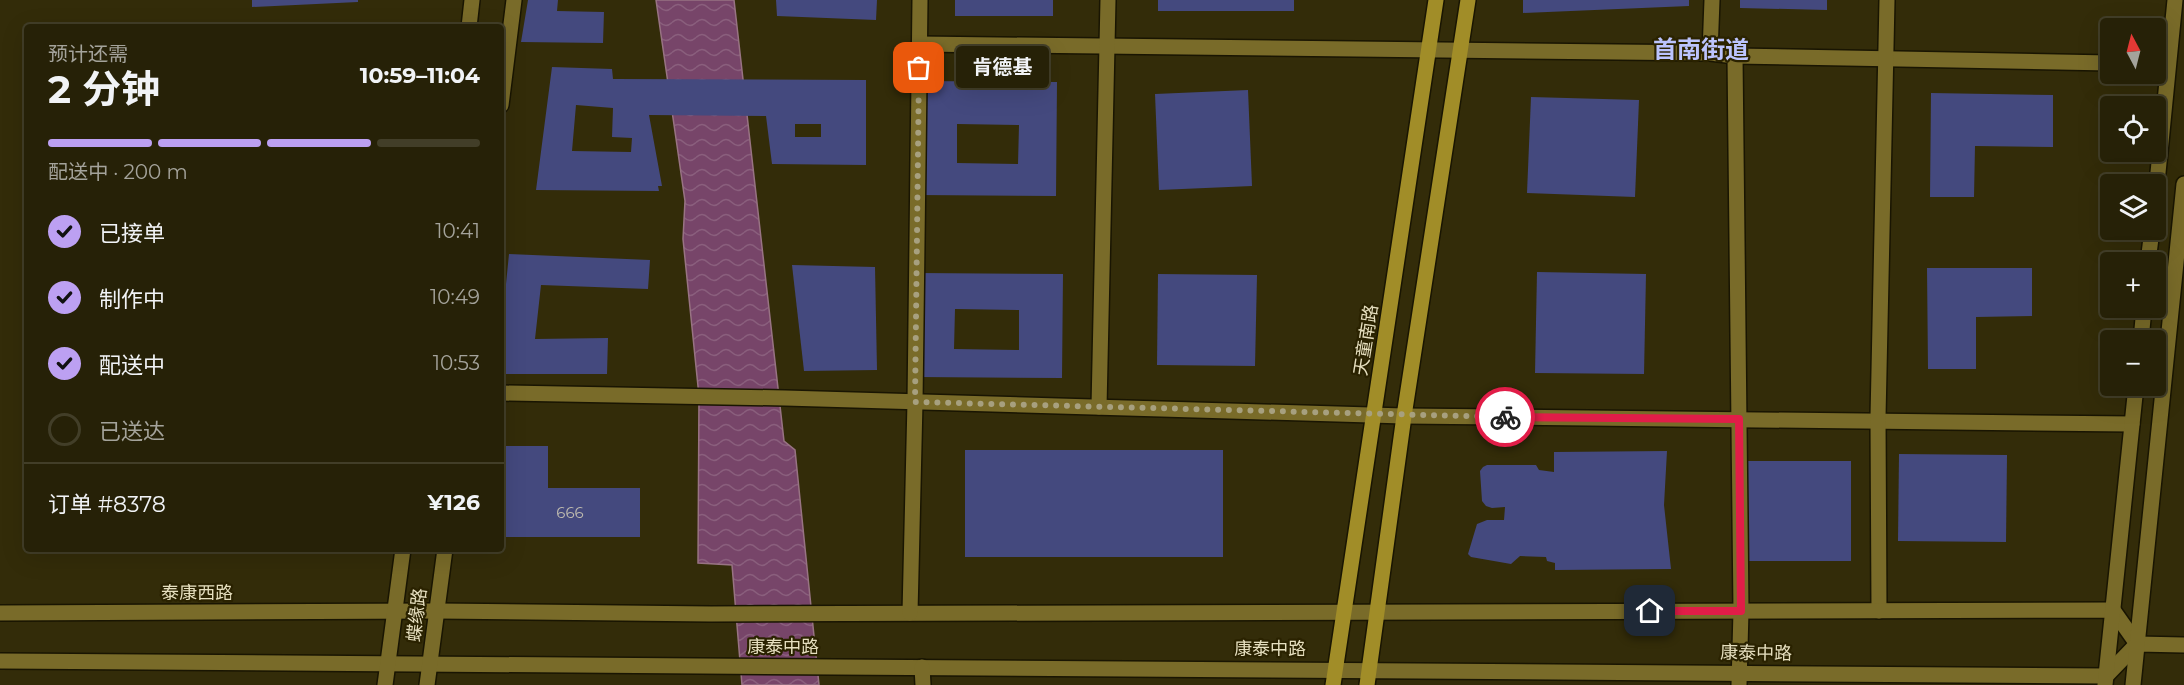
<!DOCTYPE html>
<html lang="zh">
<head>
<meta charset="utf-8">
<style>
  body { margin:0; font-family:Montserrat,"Noto Sans SC",sans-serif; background:#322e15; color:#f1f3f6; height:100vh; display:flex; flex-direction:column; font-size:22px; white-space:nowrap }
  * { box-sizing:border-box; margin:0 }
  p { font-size:20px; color:#a4a39b }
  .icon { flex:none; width:33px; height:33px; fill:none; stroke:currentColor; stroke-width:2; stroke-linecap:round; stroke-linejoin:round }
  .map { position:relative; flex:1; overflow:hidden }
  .sheet { position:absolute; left:24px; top:24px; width:480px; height:528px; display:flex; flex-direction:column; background:#262107; border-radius:6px; box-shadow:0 6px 24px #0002,0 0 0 2px #423e28 }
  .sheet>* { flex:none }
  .needle { width:39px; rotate:353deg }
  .fabs { position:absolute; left:2100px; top:18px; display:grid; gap:12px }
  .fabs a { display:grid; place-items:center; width:66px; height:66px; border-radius:6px; background:#262107; box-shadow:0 6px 24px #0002,0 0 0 2px #423e28; font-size:30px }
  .pin { position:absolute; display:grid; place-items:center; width:51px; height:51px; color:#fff; margin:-26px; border-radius:12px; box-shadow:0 3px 9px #0006 }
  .courier { position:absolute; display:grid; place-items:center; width:60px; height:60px; margin:-30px; border:4px solid #e11d48; border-radius:50%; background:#fff; color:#222; box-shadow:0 2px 8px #0007 }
  .bubble { position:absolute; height:42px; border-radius:6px; background:#262107; box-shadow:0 6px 24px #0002,0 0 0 2px #423e28; font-size:20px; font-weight:700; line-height:42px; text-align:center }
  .head em { font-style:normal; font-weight:700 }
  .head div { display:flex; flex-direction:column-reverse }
  .head { display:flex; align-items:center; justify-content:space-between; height:102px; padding:0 24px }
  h1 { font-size:39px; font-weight:700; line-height:45px }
  .bar { display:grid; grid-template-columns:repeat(4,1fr); gap:9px 6px; align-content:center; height:72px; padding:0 24px }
  .bar i { height:8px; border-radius:4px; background:#423e28 }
  .bar .active { background:#bca0f2 }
  .bar p { grid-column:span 4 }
  .line { display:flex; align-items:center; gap:15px; padding:0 24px; border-top:2px solid #423e28 }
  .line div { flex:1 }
  ol { padding:0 24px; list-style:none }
  li { display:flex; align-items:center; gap:18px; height:66px }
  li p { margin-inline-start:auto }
  li .icon { padding:6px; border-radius:50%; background:#bca0f2; color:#111; stroke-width:4 }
  li:last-child { color:#a4a39b }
  li i { width:33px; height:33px; border:3px solid #423e28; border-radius:50% }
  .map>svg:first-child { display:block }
  .water { fill:url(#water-waves); stroke:#987383; stroke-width:1.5 }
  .building { fill:#44497e; fill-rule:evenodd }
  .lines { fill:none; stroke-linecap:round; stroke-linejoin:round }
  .tertiary-casing { stroke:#191502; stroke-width:18 }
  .secondary-casing { stroke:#191502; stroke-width:18 }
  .primary-casing { stroke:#191502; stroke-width:18 }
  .tertiary { stroke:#796b29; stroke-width:15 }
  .secondary { stroke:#796b29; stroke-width:15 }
  .primary { stroke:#a18d28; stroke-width:15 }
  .done { stroke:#a7a07f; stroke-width:6; stroke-dasharray:0 10.8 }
  .route { stroke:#e11d48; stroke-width:8 }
  .labels { text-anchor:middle; stroke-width:4.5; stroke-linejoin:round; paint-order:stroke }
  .number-label { font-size:15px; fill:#bebaaf }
  .street-label { font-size:18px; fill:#e6dfbf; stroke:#2a2200 }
  .district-label { font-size:24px; font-weight:bold; fill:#bcc4fd; stroke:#2a2200 }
</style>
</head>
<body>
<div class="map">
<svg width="2184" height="685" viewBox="0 0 2184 685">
  <defs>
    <pattern id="water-waves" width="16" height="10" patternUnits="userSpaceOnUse" patternTransform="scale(1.5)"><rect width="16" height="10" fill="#774569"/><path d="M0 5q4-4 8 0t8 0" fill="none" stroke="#8a5f7d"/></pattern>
  </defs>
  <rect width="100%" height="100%" fill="#332c09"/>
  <!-- water -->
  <path class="water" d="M656,0H734L784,441L795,450L819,685H742L732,565L698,563L699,396L683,239L685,201Z"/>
  <!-- building -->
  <g class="building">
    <path d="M252,0H358V2L252,7Z"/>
    <path d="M528,0H558L557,11L604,12L603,43L521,42Z"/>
    <path d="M776,0H877L876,20L777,16Z"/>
    <rect x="955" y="0" width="98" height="16"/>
    <rect x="1158" y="0" width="136" height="11"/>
    <path d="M1523,0H1689V6L1523,13Z"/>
    <path d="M1740,0H1827V10L1740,8Z"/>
    <path d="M552,67L612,69L613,79L866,80V165L772,164L766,116L649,115L662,186H658L659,191L536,190ZM576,105L613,108L612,137L632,138L631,152L572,151ZM795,124H821V137H795Z"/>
    <path d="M920,81L1057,82L1056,196L918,195ZM957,124L1019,125L1018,164L957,163Z"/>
    <path d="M1248,90L1252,186L1159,190L1155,94Z"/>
    <path d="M1931,93L2053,95V147L1975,146L1974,197H1930Z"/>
    <path d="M1531,97L1639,100L1635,197L1527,193Z"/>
    <path d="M509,254L650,260L648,289L541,285L535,339L608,338L607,374H501V334Z"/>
    <path d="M792,265L875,267L877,370L804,371Z"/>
    <path d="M1927,268H2032V316L1976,317V369H1928Z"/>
    <path d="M1537,272L1646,274L1644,374L1535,373Z"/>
    <path d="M918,273L1063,274L1062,378L917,377ZM955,309L1019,310V350L954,349Z"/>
    <path d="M1158,274L1257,275L1255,366L1157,365Z"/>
    <path d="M501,446H548V488H640V537H501Z"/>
    <rect x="965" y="450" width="258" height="107"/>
    <path d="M1667,451L1664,505L1671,569L1555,570V563L1547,561L1546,557L1520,556L1511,564L1471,557L1468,554L1477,524L1487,520H1504L1505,507L1492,508L1486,506L1482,501L1480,471L1483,467L1487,465H1536L1539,470L1554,472V452Z"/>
    <path d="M1899,454L2007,455L2006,542L1898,541Z"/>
    <rect x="1748" y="461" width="103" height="100"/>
  </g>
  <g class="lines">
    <!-- tertiary casing -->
    <g class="tertiary-casing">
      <g id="tertiary">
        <path d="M469,27L472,0"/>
        <path d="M919,44L1710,53L1735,56L2110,63"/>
        <path d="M1710,53L1712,0"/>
        <path d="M1735,56L1741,611L1739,685"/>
        <path d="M501,105L514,0"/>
        <path d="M501,393L785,398L1404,416L2132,424"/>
        <path d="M1099,407L1108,0"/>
        <path d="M1879,611L1878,417L1887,0"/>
        <path d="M0,613L437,611L711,614L2113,610L2137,644"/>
        <path d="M910,613L915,402L920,0"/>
        <path d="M0,661L2106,676L2137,644L2184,645"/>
        <path d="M922,667L923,685"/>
        <path d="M385,685L403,549"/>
        <path d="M427,685L445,549"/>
      </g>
    </g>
    <!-- secondary casing -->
    <g class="secondary-casing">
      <g id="secondary">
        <path d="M2156,193L2175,0"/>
        <path d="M2148,262L2152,230"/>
        <path d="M2141,340L2144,308"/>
        <path d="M2105,685L2136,386"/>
        <path d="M2133,685L2184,184"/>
      </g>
    </g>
    <!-- primary casing -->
    <g class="primary-casing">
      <g id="primary">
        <path d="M1333,685L1436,0"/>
        <path d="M1367,685L1404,416L1468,0"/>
      </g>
    </g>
    <!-- tertiary -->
    <use href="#tertiary" class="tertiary"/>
    <!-- secondary -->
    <use href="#secondary" class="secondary"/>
    <!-- primary -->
    <use href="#primary" class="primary"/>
  </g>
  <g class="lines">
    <!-- done -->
    <path class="done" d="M919,68L915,402L1505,417"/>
    <!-- route -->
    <path class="route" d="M1505,417L1739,419L1741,611H1650"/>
  </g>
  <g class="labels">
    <!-- number labels -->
    <g class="number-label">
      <text x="570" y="518">666</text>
    </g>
    <!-- street labels -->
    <g class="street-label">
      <text transform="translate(1366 340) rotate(-81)" y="6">天童南路</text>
      <text x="197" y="599">泰康西路</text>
      <text transform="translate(417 615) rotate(-83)" y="6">蝶缘路</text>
      <text x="783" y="653">康泰中路</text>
      <text x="1270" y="655">康泰中路</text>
      <text transform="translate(1756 653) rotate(1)" y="6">康泰中路</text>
    </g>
    <!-- district labels -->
    <g class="district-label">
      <text x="1701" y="58">首南街道</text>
    </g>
  </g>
</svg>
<div class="fabs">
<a><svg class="needle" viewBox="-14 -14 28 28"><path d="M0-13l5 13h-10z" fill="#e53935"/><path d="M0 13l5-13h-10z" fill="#a4a39b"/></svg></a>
<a><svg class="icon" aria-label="locate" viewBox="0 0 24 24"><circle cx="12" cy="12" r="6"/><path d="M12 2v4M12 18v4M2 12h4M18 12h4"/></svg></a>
<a><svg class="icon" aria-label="layers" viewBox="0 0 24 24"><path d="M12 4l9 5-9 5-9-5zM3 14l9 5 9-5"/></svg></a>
<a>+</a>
<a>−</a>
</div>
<div class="pin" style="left:919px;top:68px;background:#ea580c"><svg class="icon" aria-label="bag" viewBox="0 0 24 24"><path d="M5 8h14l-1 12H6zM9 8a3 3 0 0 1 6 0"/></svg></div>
<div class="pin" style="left:1650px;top:611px;background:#1f2937"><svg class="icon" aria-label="home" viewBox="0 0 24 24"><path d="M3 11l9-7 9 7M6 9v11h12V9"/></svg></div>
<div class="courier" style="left:1505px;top:417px"><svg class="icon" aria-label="bike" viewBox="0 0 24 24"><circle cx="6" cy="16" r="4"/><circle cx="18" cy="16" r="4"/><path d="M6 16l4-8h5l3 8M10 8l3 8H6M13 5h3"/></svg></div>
<div class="bubble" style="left:956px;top:46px;width:93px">肯德基</div>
<section class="sheet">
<div class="head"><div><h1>2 分钟</h1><p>预计还需</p></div><em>10:59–11:04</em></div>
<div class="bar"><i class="active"></i><i class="active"></i><i class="active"></i><i></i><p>配送中 · 200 m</p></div>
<ol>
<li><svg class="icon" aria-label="check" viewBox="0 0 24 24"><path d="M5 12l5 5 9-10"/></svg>已接单<p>10:41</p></li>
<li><svg class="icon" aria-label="check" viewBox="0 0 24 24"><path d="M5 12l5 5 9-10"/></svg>制作中<p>10:49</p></li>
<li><svg class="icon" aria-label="check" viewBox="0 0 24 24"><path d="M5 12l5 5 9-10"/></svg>配送中<p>10:53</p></li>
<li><i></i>已送达</li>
</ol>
<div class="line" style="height:78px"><div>订单 #8378</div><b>¥126</b></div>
</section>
</div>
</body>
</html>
